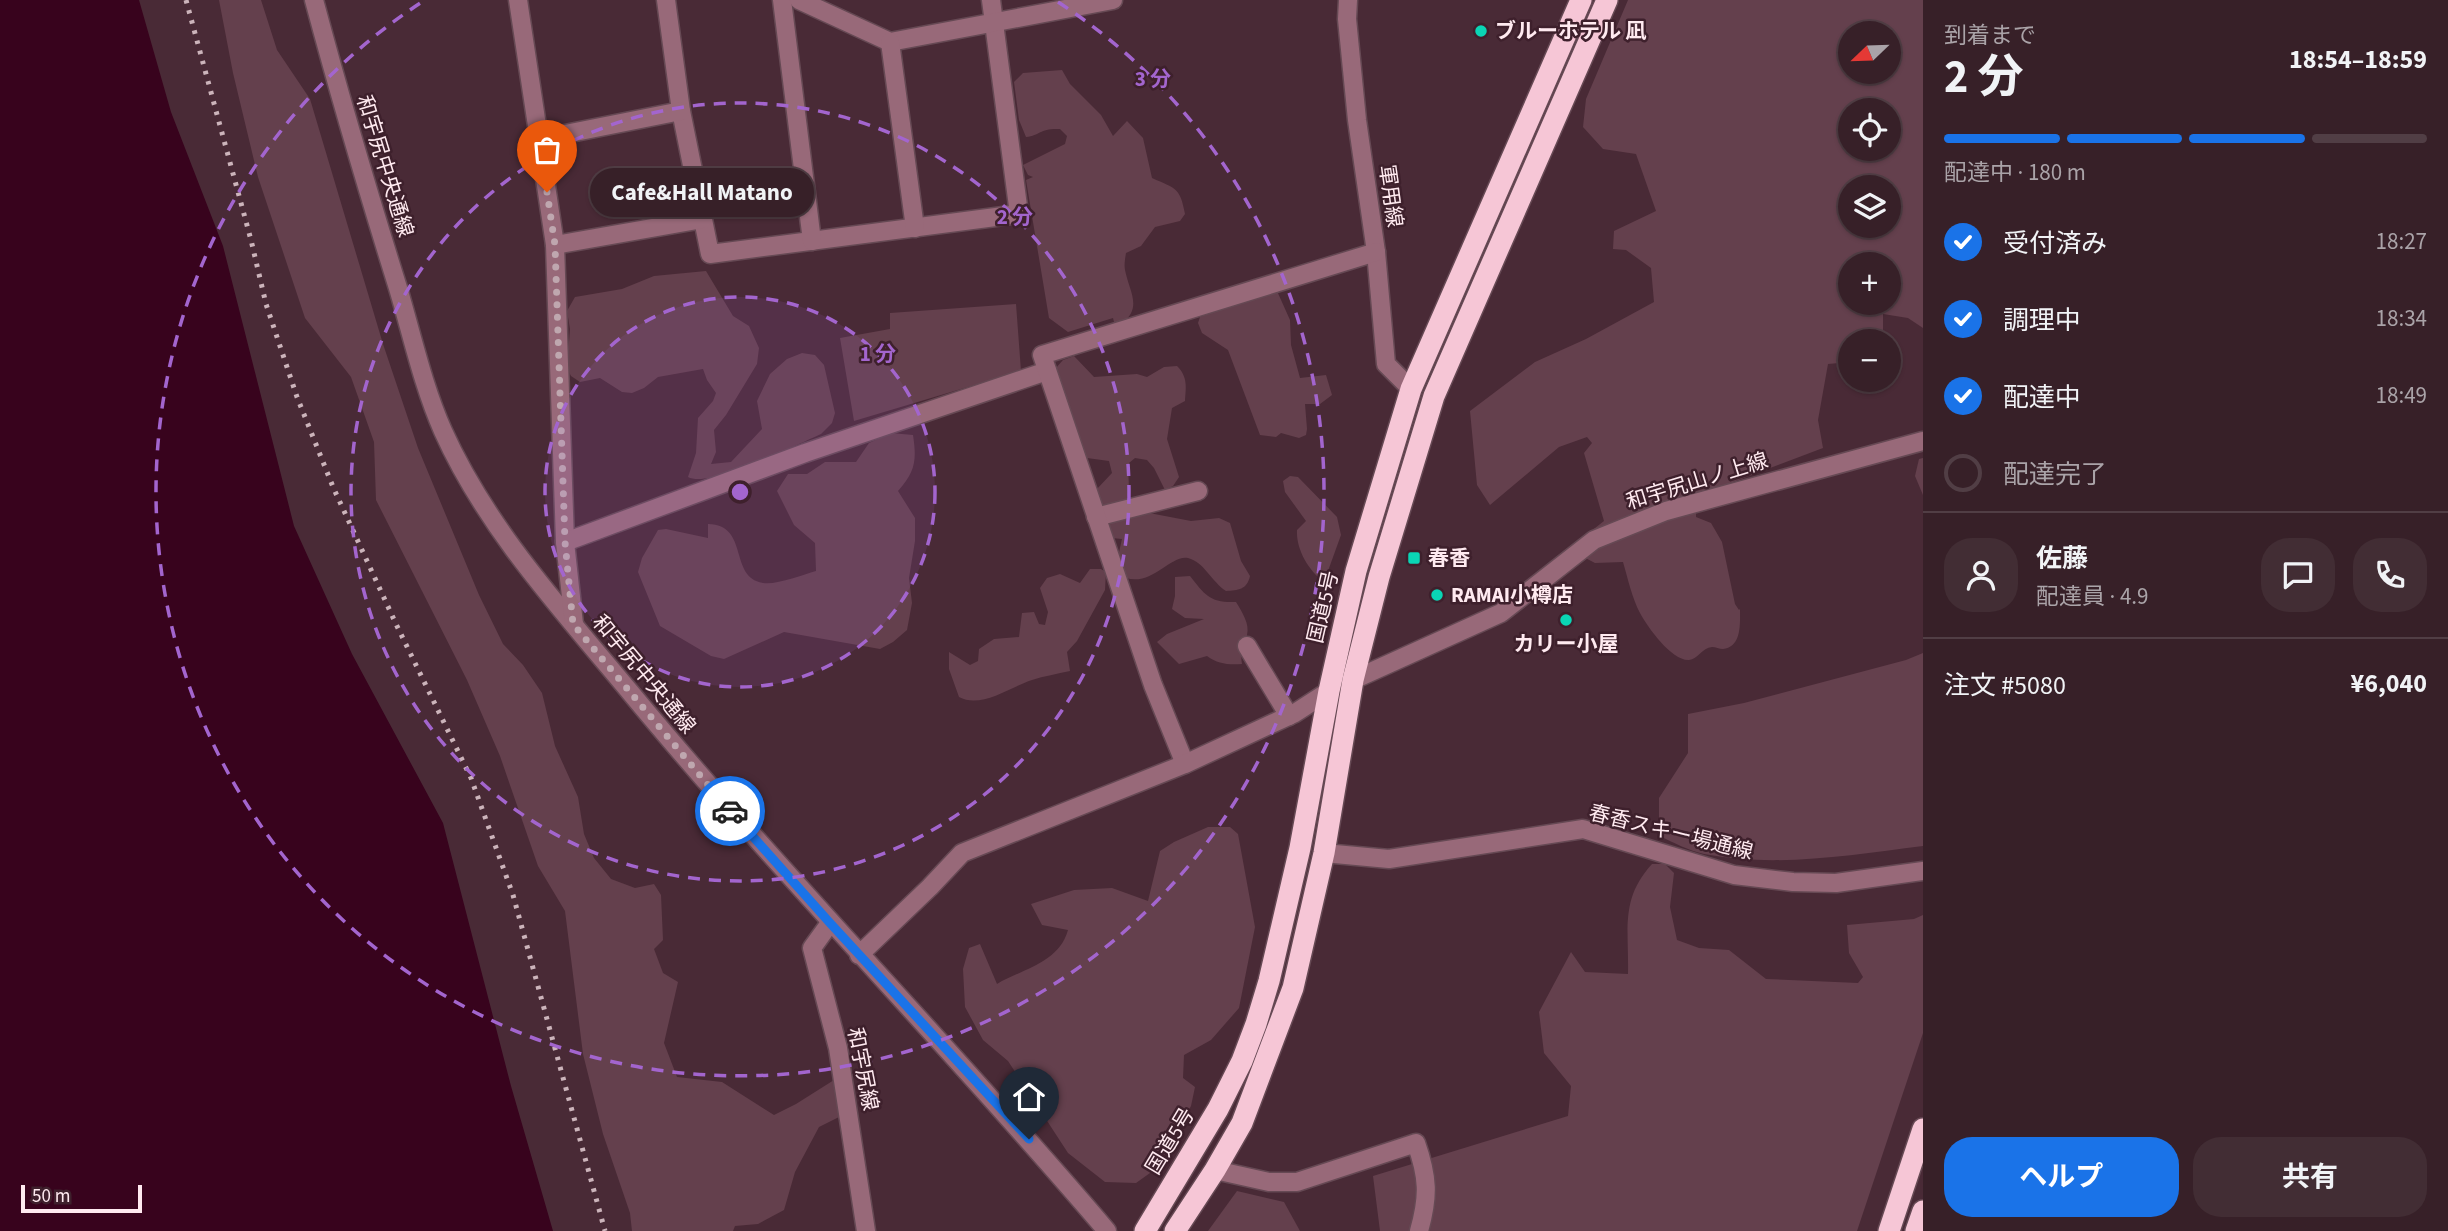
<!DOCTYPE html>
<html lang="ja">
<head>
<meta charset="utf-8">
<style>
  body { margin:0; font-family:"Source Sans 3","Noto Sans JP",sans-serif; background:#422d34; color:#f1f3f6; height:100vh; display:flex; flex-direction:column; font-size:26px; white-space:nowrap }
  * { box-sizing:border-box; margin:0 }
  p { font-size:23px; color:#aaa3a8 }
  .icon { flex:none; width:38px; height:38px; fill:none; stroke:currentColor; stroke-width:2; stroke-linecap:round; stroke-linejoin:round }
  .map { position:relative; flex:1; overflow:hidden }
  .panel { display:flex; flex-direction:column; background:#372028; width:525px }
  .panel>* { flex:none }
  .needle { width:46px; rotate:247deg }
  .tools { position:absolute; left:1838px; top:21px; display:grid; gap:14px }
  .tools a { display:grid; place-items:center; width:63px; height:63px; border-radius:50%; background:#372028; box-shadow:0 2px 5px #0004,0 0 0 2px #513e45; font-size:35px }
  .scale { position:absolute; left:21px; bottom:18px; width:121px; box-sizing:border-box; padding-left:7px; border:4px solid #ffeaf0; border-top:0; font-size:19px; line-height:24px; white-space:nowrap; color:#ffeaf0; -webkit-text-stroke:5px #3e202c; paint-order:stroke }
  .pin { position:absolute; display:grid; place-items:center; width:60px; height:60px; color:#fff; margin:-72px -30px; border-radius:50% 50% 50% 0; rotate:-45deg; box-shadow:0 0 7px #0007 }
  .pin .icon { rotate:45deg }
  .courier { position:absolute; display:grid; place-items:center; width:70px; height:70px; margin:-35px; border:5px solid #1a73e8; border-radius:50%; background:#fff; color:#222; box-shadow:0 2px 9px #0007 }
  .bubble { position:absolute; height:49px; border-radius:24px; background:#372028; box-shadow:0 2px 5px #0004,0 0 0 2px #513e45; font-size:23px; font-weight:700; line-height:49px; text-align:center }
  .head em { font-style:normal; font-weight:700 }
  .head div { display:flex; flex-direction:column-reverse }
  .head { display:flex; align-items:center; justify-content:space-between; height:119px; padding:0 21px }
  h1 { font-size:46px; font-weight:700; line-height:52px }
  .bar { display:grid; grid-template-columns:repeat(4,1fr); gap:10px 7px; align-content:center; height:84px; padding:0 21px }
  .bar i { height:9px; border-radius:5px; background:#513e45 }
  .bar .selected { background:#1a73e8 }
  .bar p { grid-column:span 4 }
  .line { display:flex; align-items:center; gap:18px; padding:0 21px; border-top:2px solid #513e45 }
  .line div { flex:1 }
  .round { display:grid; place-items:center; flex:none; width:74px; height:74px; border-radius:28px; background:#422d34 }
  ol { padding:0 21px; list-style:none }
  li { display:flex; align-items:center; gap:21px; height:77px }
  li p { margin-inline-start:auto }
  li .icon { padding:7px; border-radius:50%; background:#1a73e8; color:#fff; stroke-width:4 }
  li:last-child { color:#aaa3a8 }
  li i { width:38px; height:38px; border:4px solid #513e45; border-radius:50% }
  .action { display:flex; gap:14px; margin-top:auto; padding:14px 21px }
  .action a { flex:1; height:80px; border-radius:28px; background:#1a73e8; color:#fff; font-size:28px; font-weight:700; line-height:80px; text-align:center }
  .action a+a { background:#422d34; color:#f1f3f6 }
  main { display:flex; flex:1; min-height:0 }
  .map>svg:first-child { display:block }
  .green { fill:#64404d; fill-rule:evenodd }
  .water { fill:#38031d }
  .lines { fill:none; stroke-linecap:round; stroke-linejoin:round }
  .minor-casing { stroke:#664954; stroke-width:21 }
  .highway-casing { stroke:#664954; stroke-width:24 }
  .minor { stroke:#986979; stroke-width:18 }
  .highway { stroke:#f6c6d6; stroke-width:21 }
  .rail { stroke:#ccb4bb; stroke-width:5; stroke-dasharray:3.5 7; stroke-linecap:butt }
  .done { stroke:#bfa7af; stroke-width:7; stroke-dasharray:0 12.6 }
  .route { stroke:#1a73e8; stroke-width:9 }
  .ring { fill:none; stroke:#a365ce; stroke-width:3.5; stroke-dasharray:12 9 }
  .poi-dot { fill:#0ad5b5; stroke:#3e202c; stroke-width:2.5 }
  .labels { text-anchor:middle; stroke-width:5; stroke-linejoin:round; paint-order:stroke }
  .poi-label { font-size:21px; font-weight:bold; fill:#ffeaf0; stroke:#3e202c; text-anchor:start }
  .street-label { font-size:21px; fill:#ffeaf0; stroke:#3e202c }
  .centre { fill:#a365ce; stroke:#3e202c; stroke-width:3.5 }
  .ring-label { font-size:21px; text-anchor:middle; font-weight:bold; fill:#a365ce; stroke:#3e202c; stroke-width:5; stroke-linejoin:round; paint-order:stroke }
</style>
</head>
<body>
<main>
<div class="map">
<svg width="1923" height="1231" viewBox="0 0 1923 1231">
  <rect width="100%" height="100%" fill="#492a36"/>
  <!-- green -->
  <g class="green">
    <path d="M219,0H261L277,50L310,99L383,344L418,448L479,595L503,644L523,665L542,693L555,746L578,797L584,834L594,858L611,879L635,888L654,884L661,895L663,940L654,949L663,973L678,982L664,1043L677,1077L722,1082L774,1115L796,1104L834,1080L841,1116L819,1127L795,1172L784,1210L758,1224L735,1226L733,1231H632L630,1213L603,1134L583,1054L565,911L538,866L500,756L467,680L376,500L374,442L351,377L305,318L258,177L233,73Z"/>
    <path d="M1628,0H1923V328L1908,318L1883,314V341H1850V362L1828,364L1818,420L1823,448L1696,496V517L1711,523L1722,542L1735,604L1739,610L1740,609C1740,623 1742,647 1723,649C1719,649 1716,647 1712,647C1702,648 1698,659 1689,660C1672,661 1648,628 1640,613C1632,598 1628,579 1623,562L1595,563L1568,549L1604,521L1584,453L1592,443L1587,437L1559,447L1490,505L1477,485L1470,411L1535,362L1586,339L1654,302L1651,268L1626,250L1613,249L1614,231L1656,211L1636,154L1603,149L1583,127L1586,99ZM1850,33H1888V72H1850ZM1850,110H1888V149H1850ZM1850,187H1888V226H1850ZM1850,264H1888V303H1850Z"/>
    <path d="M1062,70L1070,84L1101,115L1113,136L1127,121L1143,138L1152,178C1176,189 1180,187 1185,214L1180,221L1155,227L1141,246L1126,253C1125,259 1124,265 1125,270C1129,291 1143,308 1122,323L1114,322L1113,318L1068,332L1049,318L1026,180L1033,177L1028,175L1023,165L1065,144L1067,136L1060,129C1040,128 1041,135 1026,137L1019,120L1014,82L1023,73Z"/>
    <path d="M706,271L733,316L749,326L759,348L757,364L726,415L714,430L716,452L711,464L731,462L762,429L757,401L770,374L787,359L802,353L815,355L824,365L835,413L832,423L821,434C796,445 710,489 688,477L696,453L698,418L713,401L716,393L707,380L703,369L658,377L644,388L632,393L622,392L600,378L580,382L571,376L567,368L570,329L567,311L575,297L622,289L654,276Z"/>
    <path d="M1277,291L1290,320L1291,345L1300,378L1326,375L1332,395L1320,404H1305L1307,429L1306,435L1299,438L1281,433L1276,437L1260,435L1228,350L1202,333L1198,323L1200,317L1263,294Z"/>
    <path d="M1016,304L1021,371L854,421L840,338L890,329V313Z"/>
    <path d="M1074,356L1094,377L1137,374L1147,377L1164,367L1177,366C1188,377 1186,387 1185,401L1172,408L1167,439L1179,477L1173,486L1165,490L1154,468L1147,460L1135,458L1129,463C1127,476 1131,487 1127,499L1100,508L1096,490L1112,473L1109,461L1087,458L1079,454L1055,369L1063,360Z"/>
    <path d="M891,433L913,435C917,461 915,472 898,491L915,518V541L909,578L912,603L907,630L893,642L880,649L784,632L724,659L711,656L660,626L638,572L642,558L658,530L666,529L708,538V524C750,525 728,577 763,583C777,585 802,575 816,571L815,543L794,525L777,491L788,474H807L825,462H856L869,443Z"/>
    <path d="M1923,458V495L1915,476L1919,459Z"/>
    <path d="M1290,476L1298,477L1337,517L1341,535L1324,582C1308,570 1296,549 1297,530L1306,521L1285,492L1283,481Z"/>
    <path d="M1144,512L1191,521L1219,518L1230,523L1241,561L1250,576C1247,590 1238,590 1226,591C1212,582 1204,562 1188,558C1171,554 1153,586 1126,578L1117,561L1122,539L1112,538L1105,527L1107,520Z"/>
    <path d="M1090,569H1101L1106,572L1105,590L1077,641L1067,652L1070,671C1057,674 1044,676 1032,680C1010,687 981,709 959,697L949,669V652L970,665L978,661L979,649L994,639L1019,637L1022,613L1034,612L1039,624L1045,625L1048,612L1040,588L1047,578L1060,574L1080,583Z"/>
    <path d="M1190,576C1205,595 1210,603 1236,602C1242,612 1250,624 1247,635C1244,649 1240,649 1242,664C1228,665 1218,664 1207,656L1179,664L1157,642L1167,634L1204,619L1185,618L1172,609L1175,596V577Z"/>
    <path d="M1923,653V846C1850,855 1777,868 1704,854C1689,851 1673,842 1659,836V798L1688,753V714L1744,703L1906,660Z"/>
    <path d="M1208,827H1230L1238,834L1255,927L1239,1008L1211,1040L1184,1055L1183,1078L1195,1087L1191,1106L1157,1168L1136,1183L1105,1182L1068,1153L1008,1061L983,1040L965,1007L963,969L969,948L980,944L997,984C1022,969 1059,963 1068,930L1042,925L1031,904L1074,890L1112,888L1148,901L1160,851L1174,842Z"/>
    <path d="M1652,864H1665L1674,873L1670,907L1677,940L1699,948L1729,950L1766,979L1858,983L1863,977L1849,953L1847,925L1914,919L1923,915V1033L1857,1231H1380L1373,1176L1568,1116L1571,1086L1544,1053L1539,1012L1571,952L1585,972L1628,974C1629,929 1620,899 1652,864Z"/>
    <path d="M1237,1191L1284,1202L1300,1231H1208Z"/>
  </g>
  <!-- water -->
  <path class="water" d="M0,0H139L171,112L223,246L294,526L352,654L443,823L511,1086L553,1231H0Z"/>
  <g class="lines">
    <!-- minor casing -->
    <g class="minor-casing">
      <g id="minor">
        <path d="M314,0C340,97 368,192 398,288C412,335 423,386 443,431C487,529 562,610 630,692C783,877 952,1048 1107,1231"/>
        <path d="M518,0L555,245L565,542L574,624"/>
        <path d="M666,0L681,111L710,254L1019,214L991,0"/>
        <path d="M782,0L812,241"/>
        <path d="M799,0L890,42L1113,0"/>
        <path d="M1348,0L1347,19L1357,120L1376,252L1386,364L1411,389"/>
        <path d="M890,42L915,228"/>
        <path d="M540,139L681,111"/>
        <path d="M555,245L703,219"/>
        <path d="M1096,517L1198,491"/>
        <path d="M565,542L805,453L1047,371"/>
        <path d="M1247,646L1289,716"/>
        <path d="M1353,680L1501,613L1594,540L1666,511L1923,441"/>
        <path d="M1185,764L1153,685L1042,355L1376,252"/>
        <path d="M1324,853L1389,859L1583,829L1734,875L1793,882L1836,883L1923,871"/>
        <path d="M830,923L812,948L838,1048L866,1231"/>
        <path d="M859,955L930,887L962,853L1185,764L1295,713L1329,691"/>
        <path d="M1215,1170L1269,1182H1297L1416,1143C1428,1177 1429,1196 1419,1231"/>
      </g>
    </g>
    <!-- highway casing -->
    <g class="highway-casing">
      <g id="highway">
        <path d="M1145,1231L1218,1109L1242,1061L1256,1024L1269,981L1300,848L1329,691L1356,571L1411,389L1581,0"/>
        <path d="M1175,1231L1215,1170L1242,1123L1293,988L1324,853L1353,680L1379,577L1434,396L1607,0"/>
        <path d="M1889,1231L1923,1129"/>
        <path d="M1916,1231L1923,1211"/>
      </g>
    </g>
    <!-- minor -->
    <use href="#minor" class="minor"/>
    <!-- highway -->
    <use href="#highway" class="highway"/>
    <!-- rail -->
    <path class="rail" d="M186,0L251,240L266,304L297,397L333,487L396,624L471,778L513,895L605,1231"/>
  </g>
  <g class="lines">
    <!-- done -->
    <path class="done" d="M547,192L555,245L565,542L573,624L730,811"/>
    <!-- route -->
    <path class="route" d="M730,811L830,923L1029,1139"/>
  </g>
  <!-- distance rings -->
  <circle cx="740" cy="492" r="195" fill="#a365ce" fill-opacity=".12"/>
  <g class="ring">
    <circle cx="740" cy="492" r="195"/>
    <circle cx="740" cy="492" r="389"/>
    <path d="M1058 2A584 584 0 1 1 422 2"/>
  </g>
  <!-- markers -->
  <g class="poi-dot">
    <circle cx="1481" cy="31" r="7"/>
    <rect x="1407" y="551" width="14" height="14" rx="3.5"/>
    <circle cx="1437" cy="595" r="7"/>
    <circle cx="1566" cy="620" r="7"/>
  </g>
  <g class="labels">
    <!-- poi labels -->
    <g class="poi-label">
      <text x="1495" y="38">ブルーホテル 凪</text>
      <text x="1428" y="565">春香</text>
      <text x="1451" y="602">RAMAI小樽店</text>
      <text x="1566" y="651" text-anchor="middle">カリー小屋</text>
    </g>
    <!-- street labels -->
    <g class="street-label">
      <text transform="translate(385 166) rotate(73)" y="7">和宇尻中央通線</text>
      <text transform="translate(1391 196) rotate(82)" y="7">軍用線</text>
      <text transform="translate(1697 481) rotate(-17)" y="7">和宇尻山ノ上線</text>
      <text transform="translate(1323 607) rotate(-77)" y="7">国道5号</text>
      <text transform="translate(644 674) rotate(50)" y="7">和宇尻中央通線</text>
      <text transform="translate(1671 832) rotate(14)" y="7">春香スキー場通線</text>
      <text transform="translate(863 1069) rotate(79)" y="7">和宇尻線</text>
      <text transform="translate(1170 1141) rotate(-59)" y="7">国道5号</text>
    </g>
  </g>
  <circle cx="740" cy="492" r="10" class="centre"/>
  <g class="ring-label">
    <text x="1153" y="86">3 分</text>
    <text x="1015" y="224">2 分</text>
    <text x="878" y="361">1 分</text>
  </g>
</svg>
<div class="tools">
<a><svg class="needle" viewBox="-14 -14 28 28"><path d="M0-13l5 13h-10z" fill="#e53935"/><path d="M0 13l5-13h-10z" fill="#aaa3a8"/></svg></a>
<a><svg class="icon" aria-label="locate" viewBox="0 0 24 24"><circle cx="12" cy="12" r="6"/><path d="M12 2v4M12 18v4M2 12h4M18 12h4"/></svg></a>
<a><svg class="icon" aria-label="layers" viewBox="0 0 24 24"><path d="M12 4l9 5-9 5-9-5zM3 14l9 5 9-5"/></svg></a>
<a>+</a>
<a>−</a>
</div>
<div class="scale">50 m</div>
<div class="pin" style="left:547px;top:192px;background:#ea580c"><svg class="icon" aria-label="bag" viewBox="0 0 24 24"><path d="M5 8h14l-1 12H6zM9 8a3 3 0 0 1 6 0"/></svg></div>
<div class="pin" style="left:1029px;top:1139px;background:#1f2937"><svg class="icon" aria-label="home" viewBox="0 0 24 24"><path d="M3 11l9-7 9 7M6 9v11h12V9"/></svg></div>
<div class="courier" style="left:730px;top:811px"><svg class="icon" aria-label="car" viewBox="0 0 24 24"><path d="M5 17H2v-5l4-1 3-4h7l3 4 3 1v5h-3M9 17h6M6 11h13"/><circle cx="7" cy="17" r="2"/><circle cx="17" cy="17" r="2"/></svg></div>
<div class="bubble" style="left:590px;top:168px;width:224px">Cafe&amp;Hall Matano</div>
</div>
<section class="panel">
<div class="head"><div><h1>2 分</h1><p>到着まで</p></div><em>18:54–18:59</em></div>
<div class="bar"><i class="selected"></i><i class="selected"></i><i class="selected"></i><i></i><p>配達中 · 180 m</p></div>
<ol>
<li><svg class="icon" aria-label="check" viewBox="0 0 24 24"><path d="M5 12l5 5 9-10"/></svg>受付済み<p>18:27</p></li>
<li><svg class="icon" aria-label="check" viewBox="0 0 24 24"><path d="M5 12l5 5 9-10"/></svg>調理中<p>18:34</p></li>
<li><svg class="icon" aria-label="check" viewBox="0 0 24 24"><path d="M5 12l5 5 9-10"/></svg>配達中<p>18:49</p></li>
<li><i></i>配達完了</li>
</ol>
<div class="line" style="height:126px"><a class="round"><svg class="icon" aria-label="person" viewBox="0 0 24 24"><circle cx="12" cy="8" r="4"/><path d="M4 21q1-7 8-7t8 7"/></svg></a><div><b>佐藤</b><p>配達員 · 4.9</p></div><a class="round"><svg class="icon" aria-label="chat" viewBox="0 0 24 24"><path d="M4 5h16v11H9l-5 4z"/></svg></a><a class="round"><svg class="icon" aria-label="phone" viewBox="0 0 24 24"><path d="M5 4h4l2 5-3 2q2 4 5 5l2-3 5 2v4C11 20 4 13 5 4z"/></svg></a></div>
<div class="line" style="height:91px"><div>注文 #5080</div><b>¥6,040</b></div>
<div class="action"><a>ヘルプ</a><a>共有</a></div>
</section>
</main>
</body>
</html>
